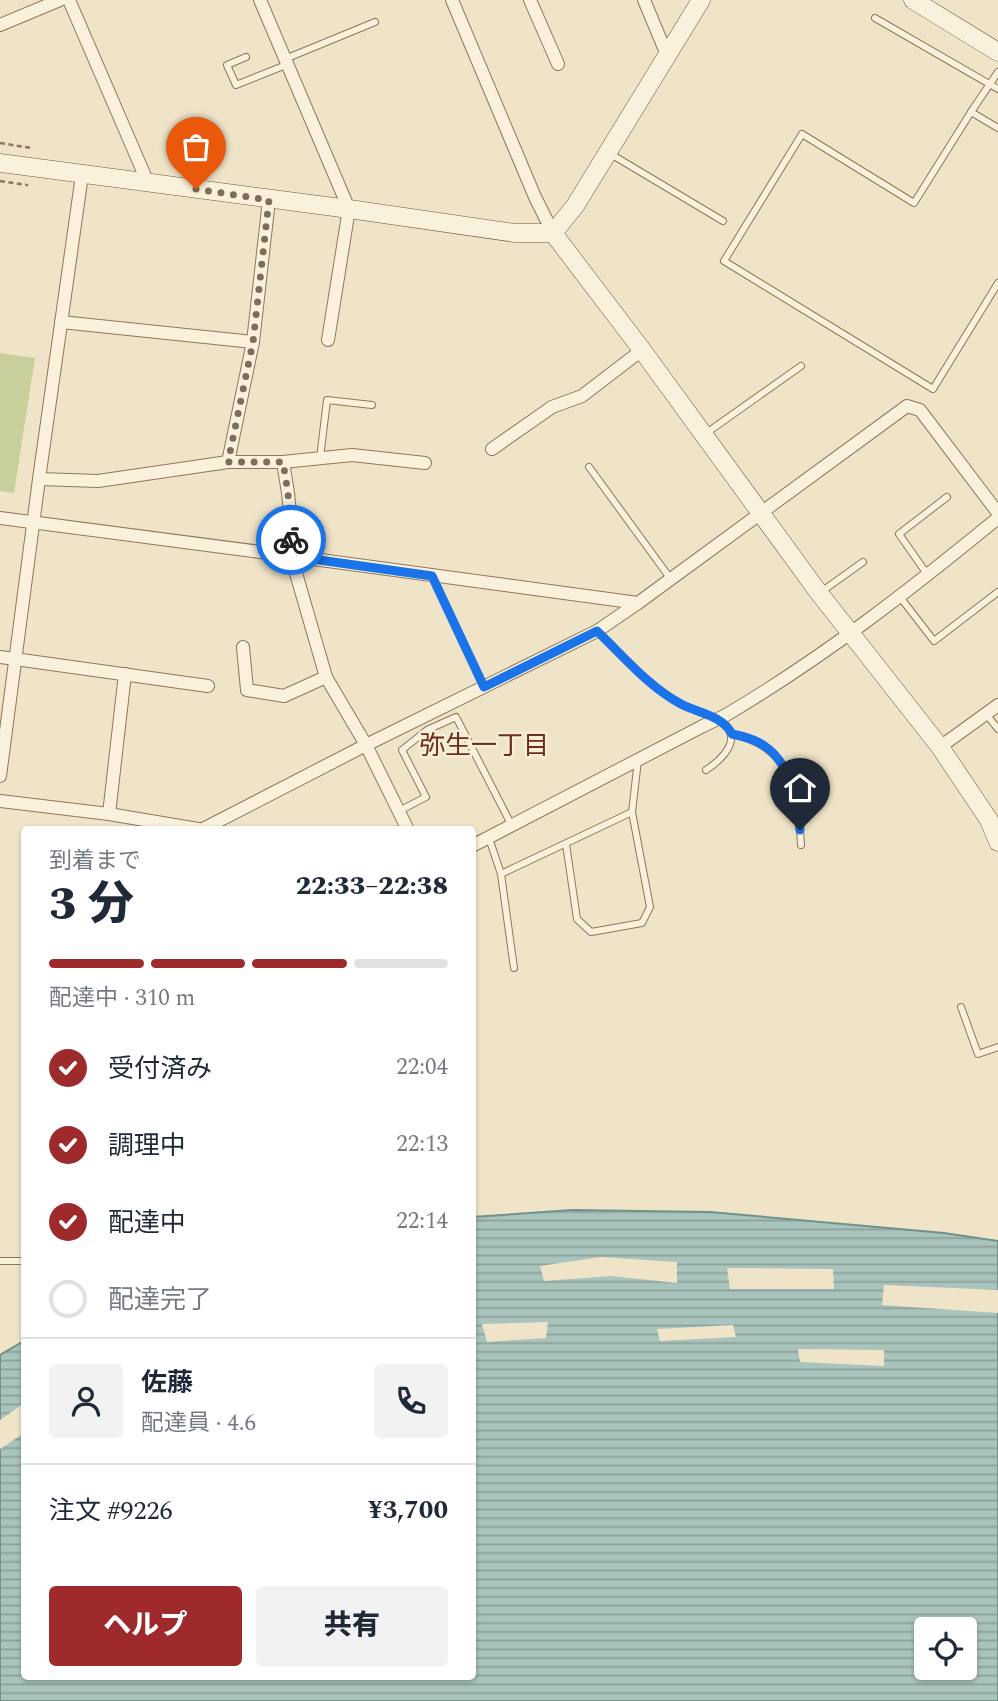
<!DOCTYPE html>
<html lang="ja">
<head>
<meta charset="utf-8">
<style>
  body { margin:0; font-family:Spectral,"Noto Sans JP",serif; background:#f2f2f3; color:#1f2937; height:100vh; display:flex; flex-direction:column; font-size:26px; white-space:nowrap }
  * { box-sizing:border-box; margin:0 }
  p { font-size:23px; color:#747a83 }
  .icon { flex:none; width:38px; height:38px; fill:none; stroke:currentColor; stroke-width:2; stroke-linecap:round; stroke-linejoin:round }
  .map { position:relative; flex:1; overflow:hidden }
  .side { position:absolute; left:21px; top:826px; width:455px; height:854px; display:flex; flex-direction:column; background:#fff; border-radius:7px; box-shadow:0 2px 5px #0004 }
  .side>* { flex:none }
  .buttons { position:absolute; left:914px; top:1617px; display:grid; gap:14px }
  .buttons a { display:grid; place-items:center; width:63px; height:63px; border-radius:7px; background:#fff; box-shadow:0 2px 5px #0004; font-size:35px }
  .pin { position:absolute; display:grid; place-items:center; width:60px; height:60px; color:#fff; margin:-72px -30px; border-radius:50% 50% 50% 0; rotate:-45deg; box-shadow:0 0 7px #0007 }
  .pin .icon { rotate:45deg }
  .courier { position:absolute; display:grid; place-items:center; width:70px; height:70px; margin:-35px; border:5px solid #1a73e8; border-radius:50%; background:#fff; color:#222; box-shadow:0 2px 9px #0007 }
  .overview em { font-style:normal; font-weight:800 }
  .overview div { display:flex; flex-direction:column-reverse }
  .overview { display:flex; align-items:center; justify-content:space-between; height:119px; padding:0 28px }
  h1 { font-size:46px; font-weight:800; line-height:52px }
  .bar { display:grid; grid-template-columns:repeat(4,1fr); gap:10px 7px; align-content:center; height:84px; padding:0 28px }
  .bar i { height:9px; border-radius:5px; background:#e0e1e3 }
  .bar .on { background:#9e2a2b }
  .bar p { grid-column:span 4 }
  .line { display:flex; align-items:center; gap:18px; padding:0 28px; border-top:2px solid #e0e1e3 }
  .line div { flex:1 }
  .round { display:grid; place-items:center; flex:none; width:74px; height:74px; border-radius:7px; background:#f2f2f3 }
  ol { padding:0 28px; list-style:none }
  li { display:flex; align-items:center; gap:21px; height:77px }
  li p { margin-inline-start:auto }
  li .icon { padding:7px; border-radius:50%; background:#9e2a2b; color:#fff; stroke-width:4 }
  li:last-child { color:#747a83 }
  li i { width:38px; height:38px; border:4px solid #e0e1e3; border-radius:50% }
  .primary-button { display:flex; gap:14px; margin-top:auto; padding:14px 28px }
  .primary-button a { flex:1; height:80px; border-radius:7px; background:#9e2a2b; color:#fff; font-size:28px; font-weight:800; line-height:80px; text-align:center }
  .primary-button a+a { background:#f2f2f3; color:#1f2937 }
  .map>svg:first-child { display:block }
  .garden { fill:#c9cf9b }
  .water { fill:url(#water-rules); stroke:#6f938a; stroke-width:2; fill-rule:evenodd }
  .pier { fill:#f0e4c8 }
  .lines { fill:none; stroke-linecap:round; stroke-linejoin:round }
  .lane-casing { stroke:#8d765c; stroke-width:8 }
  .street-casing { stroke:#8d765c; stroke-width:14 }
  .secondary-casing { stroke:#6f573f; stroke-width:19 }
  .path { stroke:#8d765c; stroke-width:2.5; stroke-dasharray:5 3.5; stroke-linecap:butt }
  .lane { stroke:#faf1dc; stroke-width:6 }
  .street { stroke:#faf1dc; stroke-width:12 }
  .secondary { stroke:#faf1dc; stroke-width:18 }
  .street-bridge-casing { stroke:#8d765c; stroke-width:14; stroke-linecap:butt }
  .street-bridge { stroke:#faf1dc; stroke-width:12 }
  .done { stroke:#7c6e5b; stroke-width:7; stroke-dasharray:0 12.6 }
  .route { stroke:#1a73e8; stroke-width:9 }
  .labels { text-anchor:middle; stroke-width:5; stroke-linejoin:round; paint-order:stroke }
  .neighbourhood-label { font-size:26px; fill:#6b2e1e; stroke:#f7eed8 }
</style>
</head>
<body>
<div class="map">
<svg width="998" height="1701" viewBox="0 0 998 1701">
  <defs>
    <pattern id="water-rules" width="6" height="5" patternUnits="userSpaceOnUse" patternTransform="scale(1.75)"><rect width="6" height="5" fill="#a9c4bc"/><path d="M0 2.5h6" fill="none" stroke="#8ba098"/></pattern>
  </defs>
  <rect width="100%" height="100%" fill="#f0e4c8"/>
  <!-- garden -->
  <path class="garden" d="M0,353L35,358L14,493L0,491Z"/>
  <!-- water -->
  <path class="water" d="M572,1210L710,1212L944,1233L998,1241V1701H0V1355L24,1341V1676H472L473,1217ZM926,1629H964V1668H926Z"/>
  <!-- pier -->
  <g class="pier">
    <path d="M601,1257L677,1262V1283L611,1276L544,1281L540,1266Z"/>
    <path d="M727,1268L833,1269L834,1289H730Z"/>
    <path d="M884,1285L998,1290V1313L882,1305Z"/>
    <path d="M548,1322L546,1338L487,1342L482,1324Z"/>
    <path d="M733,1325L736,1337L660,1341L657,1329Z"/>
    <path d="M798,1349L884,1350V1366L800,1362Z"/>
    <path d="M24,1403V1433L0,1449V1420Z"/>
  </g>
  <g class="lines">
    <!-- lane casing -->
    <g class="lane-casing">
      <g id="lane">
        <path d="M875,18L998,89"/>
        <path d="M246,57L227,65L236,85L286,65"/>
        <path d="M285,59L375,22"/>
        <path d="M998,72L971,112L914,203L802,134L724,261L933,389L998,283"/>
        <path d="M971,112L998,128"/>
        <path d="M609,153L723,221"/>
        <path d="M705,434L801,366"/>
        <path d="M320,458L327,400L372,405"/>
        <path d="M589,467L670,578"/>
        <path d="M927,574L899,534L947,497"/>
        <path d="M432,576L484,687"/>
        <path d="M821,592L863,562"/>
        <path d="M900,597L934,641L998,592"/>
        <path d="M597,631C623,656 648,685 679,703C691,710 726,718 730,732C736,747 717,763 706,770"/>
        <path d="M986,714L998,729"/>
        <path d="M732,734C792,746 798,793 801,845"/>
        <path d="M399,811L426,797L402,750L427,730L456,717L512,826"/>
        <path d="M489,838L501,874L632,812L638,760"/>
        <path d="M566,844L577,919L591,932L642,923L650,907L632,812"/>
        <path d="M501,874L514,968"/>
        <path d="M961,1007L978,1054L998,1047"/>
        <path d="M0,1261H24"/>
      </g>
    </g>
    <!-- street casing -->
    <g class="street-casing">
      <g id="street">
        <path d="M69,0L148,183"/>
        <path d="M260,0L349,209L328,340"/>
        <path d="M452,0L535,197L553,233"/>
        <path d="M530,0L558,64"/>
        <path d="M644,0L667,55"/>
        <path d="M0,25L60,0"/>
        <path d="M61,322L253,342"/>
        <path d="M492,449L552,407L582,396L642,350"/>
        <path d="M228,462L253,342L269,200"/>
        <path d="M283,462L288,493L291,523V556L326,677L366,745L408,830"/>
        <path d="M39,479L98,481L228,462H283L352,455L425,463"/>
        <path d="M0,518L291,556L638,603L907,406L920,410L998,513"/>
        <path d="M243,647L247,690L284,696L326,677"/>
        <path d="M0,657L208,686"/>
        <path d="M726,715C824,657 910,590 998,518"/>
        <path d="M940,747L998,705"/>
        <path d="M0,776L39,479L82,175"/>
        <path d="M0,801L109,814L204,830"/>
        <path d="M109,814L125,674"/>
        <path d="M203,829L366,745L597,631L638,603"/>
        <path d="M472,846L703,726"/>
      </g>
    </g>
    <!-- secondary casing -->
    <g class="secondary-casing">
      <g id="secondary">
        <path d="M913,0L998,52"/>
        <path d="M0,163L349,209L515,233H553L642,350L819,593L940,747L989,820L998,842"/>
        <path d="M553,233L575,206L701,0"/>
      </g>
    </g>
    <!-- path -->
    <g class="path">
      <path d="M0,143L31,148V150"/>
      <path d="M0,181L27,185V184"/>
    </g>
    <!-- lane -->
    <use href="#lane" class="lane"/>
    <!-- street -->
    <use href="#street" class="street"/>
    <!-- secondary -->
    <use href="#secondary" class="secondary"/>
    <!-- street-bridge casing -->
    <g class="street-bridge-casing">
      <path id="street-bridge" d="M703,726L726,715"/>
    </g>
    <!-- street-bridge -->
    <use href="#street-bridge" class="street-bridge"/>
  </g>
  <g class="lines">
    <!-- done -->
    <path class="done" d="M196,189L269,200L253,342L228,462H283L288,493L291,540"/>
    <!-- route -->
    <path class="route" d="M291,540V556L432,576L484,687L597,631C622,655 650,688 681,704C698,713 722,715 732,734C742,736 754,739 763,745C791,763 798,800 800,830"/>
  </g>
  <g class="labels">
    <!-- neighbourhood labels -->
    <g class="neighbourhood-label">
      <text x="484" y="754">弥生一丁目</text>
    </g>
  </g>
</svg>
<div class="buttons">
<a><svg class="icon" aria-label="locate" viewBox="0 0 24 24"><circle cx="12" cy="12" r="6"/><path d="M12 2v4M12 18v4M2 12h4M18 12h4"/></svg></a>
</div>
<div class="pin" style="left:196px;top:189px;background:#ea580c"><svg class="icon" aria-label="bag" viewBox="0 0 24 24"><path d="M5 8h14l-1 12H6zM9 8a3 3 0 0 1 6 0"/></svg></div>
<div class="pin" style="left:800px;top:830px;background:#1f2937"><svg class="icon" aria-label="home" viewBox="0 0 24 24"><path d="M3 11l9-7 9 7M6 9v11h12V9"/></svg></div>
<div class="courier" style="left:291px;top:540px"><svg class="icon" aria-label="bike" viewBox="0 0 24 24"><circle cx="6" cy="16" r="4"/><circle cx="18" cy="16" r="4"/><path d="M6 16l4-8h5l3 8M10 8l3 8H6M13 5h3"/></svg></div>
<section class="side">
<div class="overview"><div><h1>3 分</h1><p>到着まで</p></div><em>22:33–22:38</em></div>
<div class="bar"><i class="on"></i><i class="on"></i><i class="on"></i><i></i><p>配達中 · 310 m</p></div>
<ol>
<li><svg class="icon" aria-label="check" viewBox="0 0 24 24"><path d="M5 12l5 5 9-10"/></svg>受付済み<p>22:04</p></li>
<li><svg class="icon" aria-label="check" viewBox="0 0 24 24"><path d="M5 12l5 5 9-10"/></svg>調理中<p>22:13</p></li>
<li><svg class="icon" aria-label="check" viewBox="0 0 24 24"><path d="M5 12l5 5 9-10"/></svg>配達中<p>22:14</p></li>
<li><i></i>配達完了</li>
</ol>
<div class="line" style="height:126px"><a class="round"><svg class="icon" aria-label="person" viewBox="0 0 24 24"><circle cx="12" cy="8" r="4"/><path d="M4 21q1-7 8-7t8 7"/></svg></a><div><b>佐藤</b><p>配達員 · 4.6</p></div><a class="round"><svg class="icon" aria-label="phone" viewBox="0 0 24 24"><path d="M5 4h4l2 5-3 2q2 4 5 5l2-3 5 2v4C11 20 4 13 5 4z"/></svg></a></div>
<div class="line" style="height:91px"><div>注文 #9226</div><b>¥3,700</b></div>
<div class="primary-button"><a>ヘルプ</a><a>共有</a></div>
</section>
</div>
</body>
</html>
